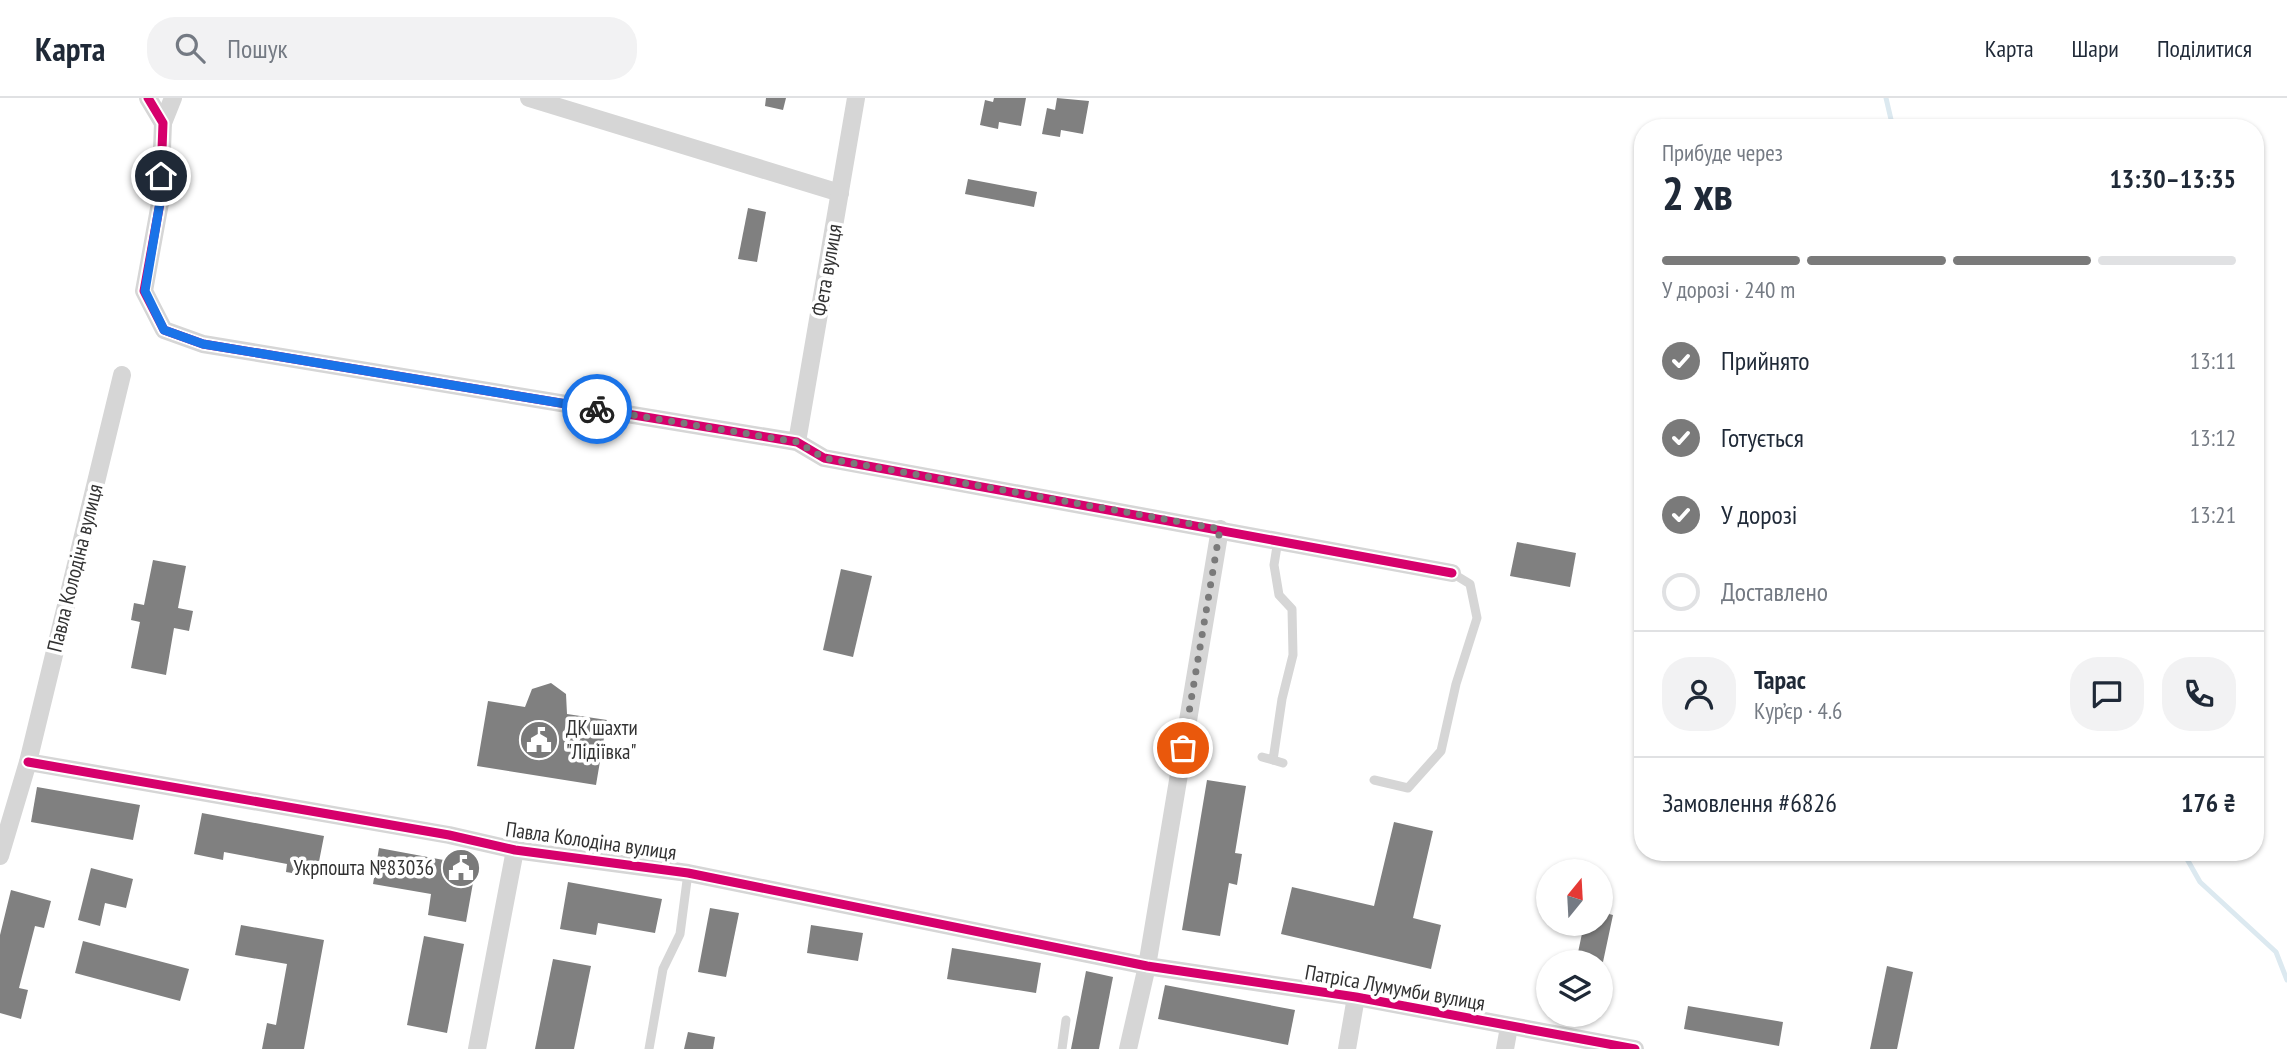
<!DOCTYPE html>
<html lang="uk">
<head>
<meta charset="utf-8">
<style>
  body { margin:0; font-family:"PT Sans Narrow",sans-serif; background:#f2f2f3; color:#1f2937; height:100vh; display:flex; flex-direction:column; font-size:26px; white-space:nowrap }
  * { box-sizing:border-box; margin:0 }
  p { font-size:23px; color:#747a83 }
  .icon { flex:none; width:38px; height:38px; fill:none; stroke:currentColor; stroke-width:2; stroke-linecap:round; stroke-linejoin:round }
  .map { position:relative; flex:1; overflow:hidden }
  .sheet { position:absolute; left:1634px; top:21px; width:630px; height:742px; display:flex; flex-direction:column; background:#fff; border-radius:28px; box-shadow:0 2px 5px #0004 }
  .sheet>* { flex:none }
  .needle { width:46px; rotate:18deg }
  .fabs { position:absolute; left:1536px; top:761px; display:grid; gap:14px }
  .fabs a { display:grid; place-items:center; width:77px; height:77px; border-radius:50%; background:#fff; box-shadow:0 2px 5px #0004; font-size:35px }
  .pin { position:absolute; display:grid; place-items:center; width:60px; height:60px; color:#fff; margin:-30px; border:4px solid #fff; border-radius:50%; box-shadow:0 2px 7px #0007 }
  .courier { position:absolute; display:grid; place-items:center; width:70px; height:70px; margin:-35px; border:5px solid #1a73e8; border-radius:50%; background:#fff; color:#222; box-shadow:0 2px 9px #0007 }
  .headline em { font-style:normal; font-weight:800 }
  .headline div { display:flex; flex-direction:column-reverse }
  .headline { display:flex; align-items:center; justify-content:space-between; height:119px; padding:0 28px }
  h1 { font-size:46px; font-weight:800; line-height:52px }
  .bar { display:grid; grid-template-columns:repeat(4,1fr); gap:10px 7px; align-content:center; height:84px; padding:0 28px }
  .bar i { height:9px; border-radius:5px; background:#e0e1e3 }
  .bar .on { background:#7a7a7a }
  .bar p { grid-column:span 4 }
  .line { display:flex; align-items:center; gap:18px; padding:0 28px; border-top:2px solid #e0e1e3 }
  .line div { flex:1 }
  .round { display:grid; place-items:center; flex:none; width:74px; height:74px; border-radius:28px; background:#f2f2f3 }
  ol { padding:0 28px; list-style:none }
  li { display:flex; align-items:center; gap:21px; height:77px }
  li p { margin-inline-start:auto }
  li .icon { padding:7px; border-radius:50%; background:#7a7a7a; color:#fff; stroke-width:4 }
  li:last-child { color:#747a83 }
  li i { width:38px; height:38px; border:4px solid #e0e1e3; border-radius:50% }
  header { display:flex; align-items:center; gap:42px; box-sizing:border-box; height:98px; padding:0 35px; background:#fff; border-bottom:2px solid #e0e1e3 }
  header strong { font-size:33px }
  nav { display:flex; gap:38px; margin-inline-start:auto; font-size:24px }
  .search { width:490px; height:63px; background:#f2f2f3; display:flex; align-items:center; gap:18px; box-sizing:border-box; padding:0 24px; border-radius:28px; color:#747a83; font-size:26px }
  .map>svg:first-child { display:block }
  .lines { fill:none; stroke-linecap:round; stroke-linejoin:round }
  .stream { stroke:#dce9f0; stroke-width:5 }
  .building { fill:#808080 }
  .lane { stroke:#d6d6d6; stroke-width:9 }
  .street { stroke:#d6d6d6; stroke-width:18 }
  .cycleway-casing { stroke:#fff; stroke-width:13 }
  .cycleway { stroke:#d6006c; stroke-width:9 }
  .done { stroke:#7a7a7a; stroke-width:7; stroke-dasharray:0 12.6 }
  .route { stroke:#1a73e8; stroke-width:9 }
  .labels { text-anchor:middle; stroke-width:7; stroke-linejoin:round; paint-order:stroke }
  .street-label { font-size:21px; fill:#323232; stroke:#fff }
  .poi-label { font-size:21px; fill:#323232; stroke:#fff; text-anchor:start }
</style>
</head>
<body>
<header>
<strong>Карта</strong>
<div class="search"><svg class="icon" aria-label="search" viewBox="0 0 24 24"><circle cx="10" cy="10" r="6"/><path d="M15 15l6 6"/></svg>Пошук</div>
<nav><a>Карта</a><a>Шари</a><a>Поділитися</a></nav>
</header>
<div class="map">
<svg width="2287" height="951" viewBox="0 0 2287 951">
  <rect width="100%" height="100%" fill="#fff"/>
  <g class="lines">
    <!-- stream -->
    <g class="stream">
      <path d="M1886,0L1893,30"/>
      <path d="M2183,754L2200,784L2276,854L2287,882"/>
    </g>
  </g>
  <!-- building -->
  <g class="building">
    <path d="M766,0H786L783,12L765,8Z"/>
    <path d="M994,0H1026L1021,28L999,24L998,31L980,27L985,2L993,4Z"/>
    <path d="M1057,0L1089,3L1083,36L1061,32L1060,39L1042,36L1047,10L1055,12Z"/>
    <path d="M968,81L1037,94L1034,109L965,96Z"/>
    <path d="M748,110L766,114L757,164L738,161Z"/>
    <path d="M1517,444L1576,455L1570,489L1510,478Z"/>
    <path d="M153,462L186,468L178,510L193,513L189,533L174,530L166,577L131,570L140,524L131,522L134,505L144,507Z"/>
    <path d="M841,471L872,478L853,559L823,552Z"/>
    <path d="M551,585L566,596L567,616L607,622L596,687L477,668L488,603L525,609L532,591Z"/>
    <path d="M1207,682L1246,688L1235,755L1242,756L1237,787L1229,785L1220,838L1182,832Z"/>
    <path d="M37,689L140,707L133,742L31,724Z"/>
    <path d="M202,715L324,738L316,779L286,774L287,766L224,754L223,762L194,756Z"/>
    <path d="M1394,724L1433,733L1413,820L1441,827L1431,871L1281,836L1292,789L1374,808Z"/>
    <path d="M379,750L476,768L466,824L428,817L431,796L373,786Z"/>
    <path d="M91,770L133,781L126,810L105,805L100,828L78,822Z"/>
    <path d="M568,784L662,801L655,835L598,825L596,837L560,831Z"/>
    <path d="M11,792L51,803L44,830L35,828L19,890L28,892L21,921L0,915V837Z"/>
    <path d="M710,810L739,815L726,879L698,874Z"/>
    <path d="M1601,814L1613,817L1603,864H1576L1584,826H1601Z"/>
    <path d="M241,827L324,842L304,951H262L267,925L276,927L287,866L235,857Z"/>
    <path d="M811,827L863,835L858,863L807,855Z"/>
    <path d="M424,838L464,846L447,935L407,927Z"/>
    <path d="M83,843L189,871L180,903L75,875Z"/>
    <path d="M952,850L1041,865L1036,895L947,881Z"/>
    <path d="M553,861L591,868L574,951H535Z"/>
    <path d="M1887,868L1913,874L1897,951H1870Z"/>
    <path d="M1086,873L1113,879L1099,951H1071Z"/>
    <path d="M1165,887L1295,912L1288,947L1158,921Z"/>
    <path d="M1688,908L1783,924L1779,948L1684,931Z"/>
    <path d="M688,934L715,939L713,951H684Z"/>
  </g>
  <g class="lines">
    <!-- lane -->
    <g class="lane">
      <path d="M1262,659L1273,662L1282,601L1293,557L1292,511L1279,497L1274,467L1278,442"/>
      <path d="M1273,662L1283,665"/>
      <path d="M1374,682L1408,690L1441,653L1456,586L1477,520L1470,486L1452,475"/>
      <path d="M649,951L663,871L680,836L688,775"/>
      <path d="M1062,951L1066,922"/>
    </g>
    <!-- street -->
    <g class="street">
      <path d="M148,0L163,25L160,105L144,193L164,232L203,246L797,344L824,360L1452,475"/>
      <path d="M529,0L840,95"/>
      <path d="M163,25L173,0"/>
      <path d="M797,344L856,0"/>
      <path d="M28,664L449,737L515,752L688,775L1147,868L1356,899L1635,951"/>
      <path d="M0,758L28,664L122,277"/>
      <path d="M477,951L515,752"/>
      <path d="M1128,951L1147,868L1220,431"/>
      <path d="M1347,951L1356,899"/>
      <path d="M1505,951L1509,929"/>
    </g>
    <!-- cycleway casing -->
    <g class="cycleway-casing">
      <g id="cycleway">
        <path d="M148,0L163,25L160,105L144,193L164,232L203,246L797,344L824,360L1452,475"/>
        <path d="M28,664L449,737L515,752L688,775L1147,868L1356,899L1635,951"/>
      </g>
    </g>
    <!-- cycleway -->
    <use href="#cycleway" class="cycleway"/>
  </g>
  <g class="lines">
    <!-- done -->
    <path class="done" d="M597,311L797,344L824,360L1220,431L1183,650"/>
    <!-- route -->
    <path class="route" d="M161,78L160,104L145,193L164,232L203,246L597,311"/>
  </g>
  <!-- icons -->
  <defs>
    <g id="civic-disc" transform="scale(2.0125)"><circle r="9.5" fill="#7a7a7a" stroke="#fff"/><path d="M-.6-6.5H3V-4.5H.6V-3L4-1V1h2V6H-6V1h2V-1L-.6-3ZM-1.2 2.5V6h2.4V2.5Z" fill="#fff"/></g>
  </defs>
  <g fill-rule="evenodd">
    <use href="#civic-disc" x="539" y="642"/>
    <use href="#civic-disc" x="461" y="770"/>
  </g>
  <g class="labels">
    <!-- street labels -->
    <g class="street-label">
      <text transform="translate(827 172) rotate(-80)" y="7">Фета вулиця</text>
      <text transform="translate(75 470) rotate(-76)" y="7">Павла Колодіна вулиця</text>
      <text transform="translate(591 743) rotate(8)" y="7">Павла Колодіна вулиця</text>
      <text transform="translate(1395 890) rotate(10)" y="7">Патріса Лумумби вулиця</text>
    </g>
    <!-- poi labels -->
    <g class="poi-label">
      <text x="566" y="637">ДК шахти<tspan x="566" dy="24">"Лідіївка"</tspan></text>
      <text x="434" y="777" text-anchor="end">Укрпошта №83036</text>
    </g>
  </g>
</svg>
<div class="fabs">
<a><svg class="needle" viewBox="-14 -14 28 28"><path d="M0-13l5 13h-10z" fill="#e53935"/><path d="M0 13l5-13h-10z" fill="#747a83"/></svg></a>
<a><svg class="icon" aria-label="layers" viewBox="0 0 24 24"><path d="M12 4l9 5-9 5-9-5zM3 14l9 5 9-5"/></svg></a>
</div>
<div class="pin" style="left:1183px;top:650px;background:#ea580c"><svg class="icon" aria-label="bag" viewBox="0 0 24 24"><path d="M5 8h14l-1 12H6zM9 8a3 3 0 0 1 6 0"/></svg></div>
<div class="pin" style="left:161px;top:78px;background:#1f2937"><svg class="icon" aria-label="home" viewBox="0 0 24 24"><path d="M3 11l9-7 9 7M6 9v11h12V9"/></svg></div>
<div class="courier" style="left:597px;top:311px"><svg class="icon" aria-label="bike" viewBox="0 0 24 24"><circle cx="6" cy="16" r="4"/><circle cx="18" cy="16" r="4"/><path d="M6 16l4-8h5l3 8M10 8l3 8H6M13 5h3"/></svg></div>
<section class="sheet">
<div class="headline"><div><h1>2 хв</h1><p>Прибуде через</p></div><em>13:30–13:35</em></div>
<div class="bar"><i class="on"></i><i class="on"></i><i class="on"></i><i></i><p>У дорозі · 240 m</p></div>
<ol>
<li><svg class="icon" aria-label="check" viewBox="0 0 24 24"><path d="M5 12l5 5 9-10"/></svg>Прийнято<p>13:11</p></li>
<li><svg class="icon" aria-label="check" viewBox="0 0 24 24"><path d="M5 12l5 5 9-10"/></svg>Готується<p>13:12</p></li>
<li><svg class="icon" aria-label="check" viewBox="0 0 24 24"><path d="M5 12l5 5 9-10"/></svg>У дорозі<p>13:21</p></li>
<li><i></i>Доставлено</li>
</ol>
<div class="line" style="height:126px"><a class="round"><svg class="icon" aria-label="person" viewBox="0 0 24 24"><circle cx="12" cy="8" r="4"/><path d="M4 21q1-7 8-7t8 7"/></svg></a><div><b>Тарас</b><p>Кур’єр · 4.6</p></div><a class="round"><svg class="icon" aria-label="chat" viewBox="0 0 24 24"><path d="M4 5h16v11H9l-5 4z"/></svg></a><a class="round"><svg class="icon" aria-label="phone" viewBox="0 0 24 24"><path d="M5 4h4l2 5-3 2q2 4 5 5l2-3 5 2v4C11 20 4 13 5 4z"/></svg></a></div>
<div class="line" style="height:91px"><div>Замовлення #6826</div><b>176 ₴</b></div>
</section>
</div>
</body>
</html>
